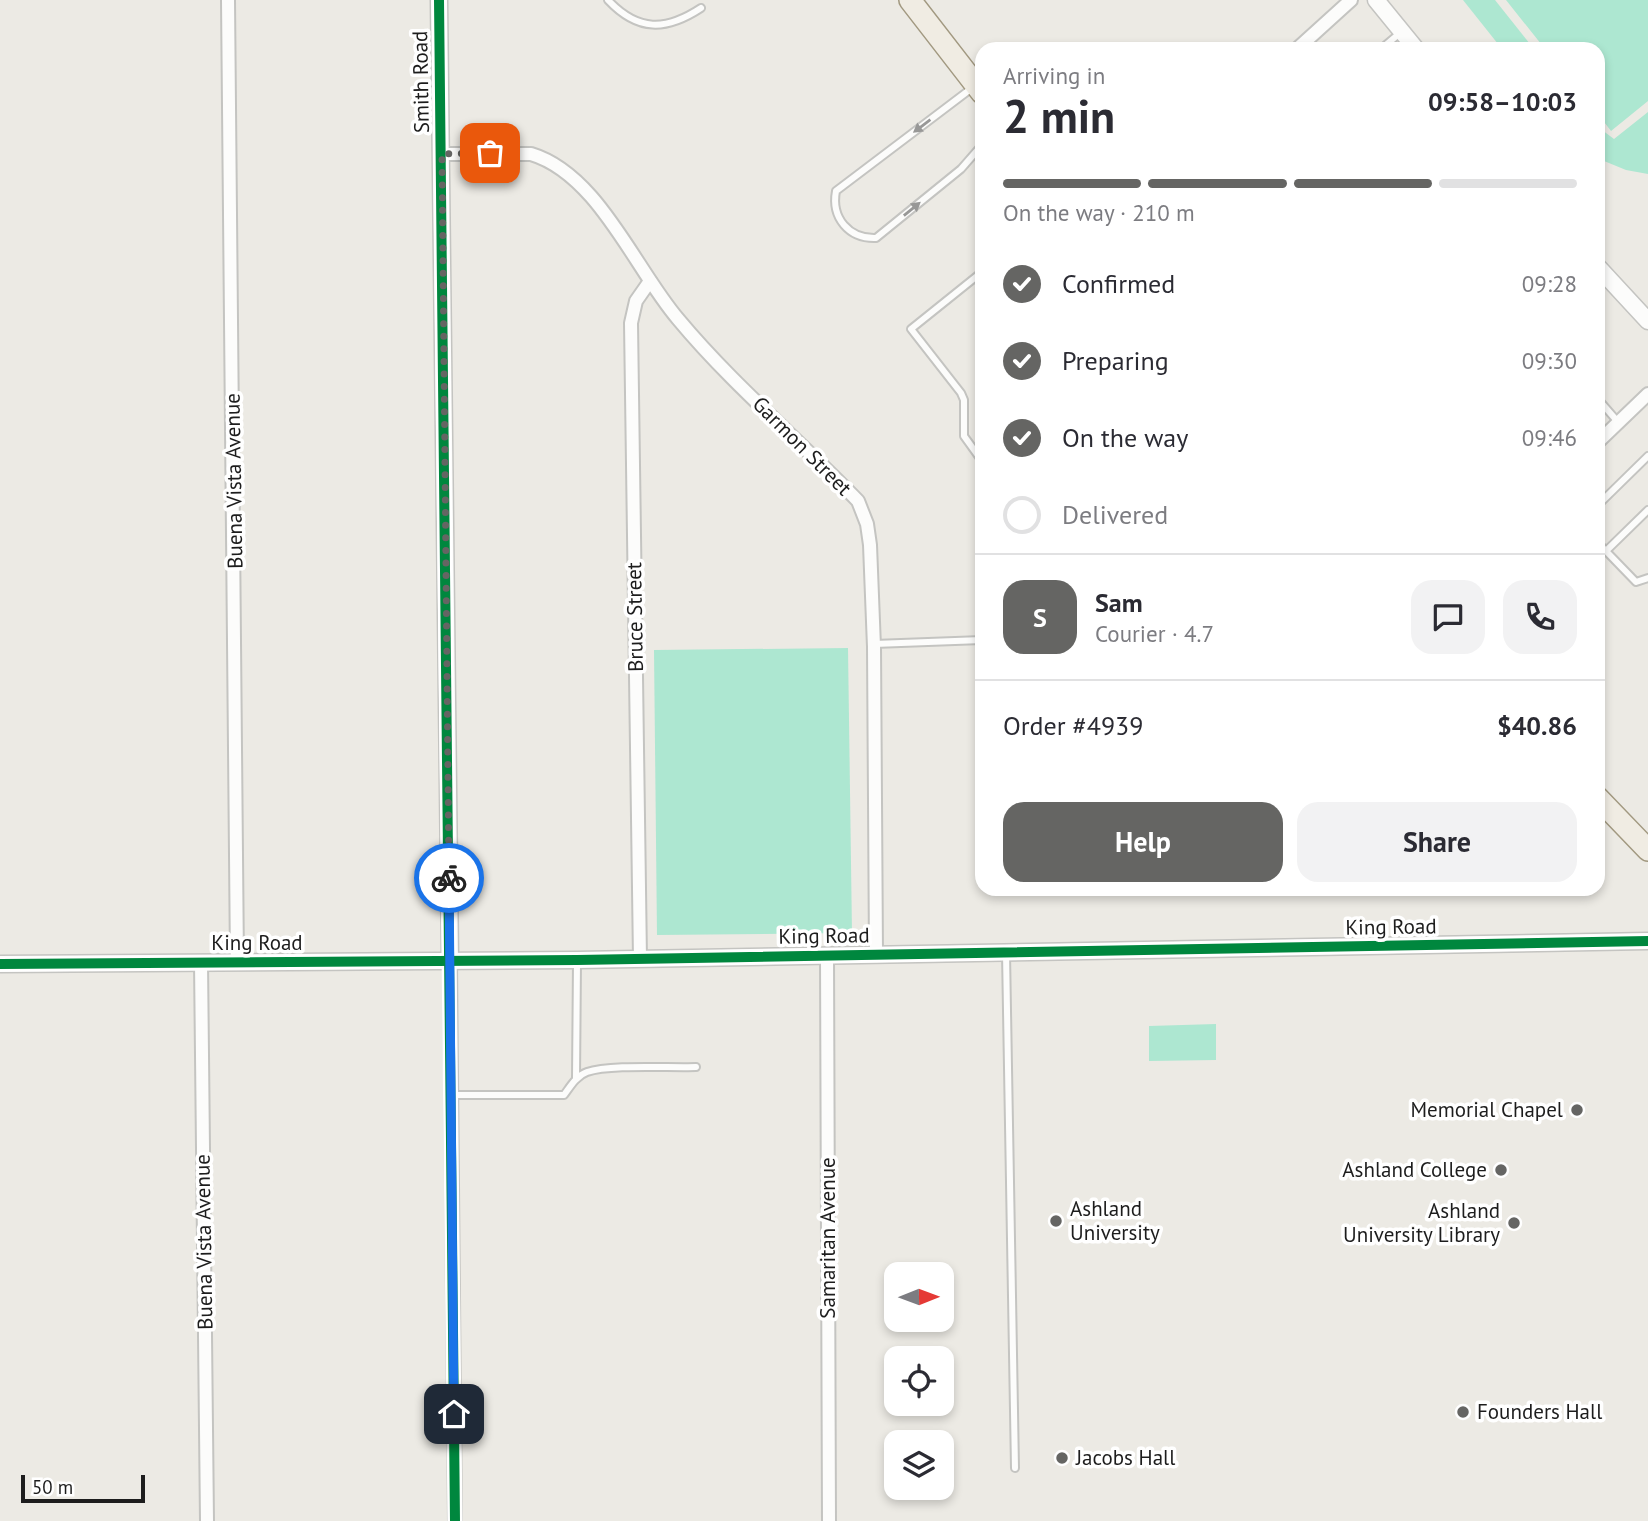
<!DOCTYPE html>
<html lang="en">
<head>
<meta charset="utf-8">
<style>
  body { margin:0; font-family:"PT Sans",sans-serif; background:#f2f2f3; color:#2b2b33; height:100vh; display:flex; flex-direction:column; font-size:26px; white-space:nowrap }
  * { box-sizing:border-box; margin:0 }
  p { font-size:23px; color:#7c7c81 }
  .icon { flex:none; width:38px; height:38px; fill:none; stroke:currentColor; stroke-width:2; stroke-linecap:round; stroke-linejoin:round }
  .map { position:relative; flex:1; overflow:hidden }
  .side { position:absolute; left:975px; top:42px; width:630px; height:854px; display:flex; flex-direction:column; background:#fff; border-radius:21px; box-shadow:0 4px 10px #0003 }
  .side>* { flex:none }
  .needle { width:46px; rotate:89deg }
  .tools { position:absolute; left:884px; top:1262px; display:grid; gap:14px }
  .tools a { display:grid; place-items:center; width:70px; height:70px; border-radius:14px; background:#fff; box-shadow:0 4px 10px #0003; font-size:35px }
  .scale { position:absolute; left:21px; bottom:18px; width:124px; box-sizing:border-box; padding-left:7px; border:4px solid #1d1d1d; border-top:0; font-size:19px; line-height:24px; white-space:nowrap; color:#1d1d1d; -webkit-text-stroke:5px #fff; paint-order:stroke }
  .pin { position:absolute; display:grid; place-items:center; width:60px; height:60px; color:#fff; margin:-30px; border-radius:14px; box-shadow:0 4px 10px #0006 }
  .courier { position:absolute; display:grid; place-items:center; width:70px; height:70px; margin:-35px; border:5px solid #1a73e8; border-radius:50%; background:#fff; color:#222; box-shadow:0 2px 9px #0007 }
  .overview em { font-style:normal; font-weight:600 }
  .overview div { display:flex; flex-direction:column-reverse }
  .overview { display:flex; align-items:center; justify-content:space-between; height:119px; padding:0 28px }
  h1 { font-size:46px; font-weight:600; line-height:52px }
  .bar { display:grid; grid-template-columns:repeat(4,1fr); gap:10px 7px; align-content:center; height:84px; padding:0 28px }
  .bar i { height:9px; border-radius:5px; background:#e1e1e2 }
  .bar .on { background:#656563 }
  .bar p { grid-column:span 4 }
  .line { display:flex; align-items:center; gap:18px; padding:0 28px; border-top:2px solid #e1e1e2 }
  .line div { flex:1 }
  .round { display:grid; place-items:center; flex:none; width:74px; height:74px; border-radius:21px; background:#f2f2f3 }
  ol { padding:0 28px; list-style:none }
  li { display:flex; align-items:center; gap:21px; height:77px }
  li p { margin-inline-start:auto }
  li .icon { padding:7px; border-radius:50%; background:#656563; color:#fff; stroke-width:4 }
  li:last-child { color:#7c7c81 }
  li i { width:38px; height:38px; border:4px solid #e1e1e2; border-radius:50% }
  .button { display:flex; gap:14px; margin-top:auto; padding:14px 28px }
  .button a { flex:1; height:80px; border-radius:21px; background:#656563; color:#fff; font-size:28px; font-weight:600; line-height:80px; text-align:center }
  .button a+a { background:#f2f2f3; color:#2b2b33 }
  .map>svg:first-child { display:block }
  .pitch { fill:#ade7d1 }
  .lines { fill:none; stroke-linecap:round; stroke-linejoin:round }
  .service-casing { stroke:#c4c4c1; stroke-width:10 }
  .minor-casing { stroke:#c4c4c1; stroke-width:16 }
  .tertiary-casing { stroke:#c4c4c1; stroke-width:19 }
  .primary-casing { stroke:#a29981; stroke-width:24 }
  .service { stroke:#fcfcfb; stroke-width:6 }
  .minor { stroke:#fcfcfb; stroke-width:12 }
  .tertiary { stroke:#fcfcfb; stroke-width:16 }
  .primary { stroke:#f0ece3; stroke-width:21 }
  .cycleway-casing { stroke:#fff; stroke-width:15 }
  .cycleway { stroke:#00873e; stroke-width:10 }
  .oneway { fill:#989897 }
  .done { stroke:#656563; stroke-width:7; stroke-dasharray:0 12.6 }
  .route { stroke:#1a73e8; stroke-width:9 }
  .poi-dot { fill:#656563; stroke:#fff; stroke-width:2.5 }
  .labels { text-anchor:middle; stroke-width:7; stroke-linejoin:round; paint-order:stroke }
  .street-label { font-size:21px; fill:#1d1d1d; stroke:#fff }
  .poi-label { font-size:21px; fill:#1d1d1d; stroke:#fff; text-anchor:end }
</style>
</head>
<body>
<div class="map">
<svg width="1648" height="1521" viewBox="0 0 1648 1521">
  <rect width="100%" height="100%" fill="#eceae4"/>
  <!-- pitch -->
  <g class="pitch">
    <path d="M1463,0H1495L1534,49H1502Z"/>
    <path d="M1506,0H1648V101L1611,131L1598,114V49H1545Z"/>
    <path d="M1648,112V174L1626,170L1604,161L1598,166V127L1614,139Z"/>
    <path d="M848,648L852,933L657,935L654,650Z"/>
    <path d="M1216,1024V1060L1149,1061V1026Z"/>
  </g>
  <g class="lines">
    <!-- service casing -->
    <g class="service-casing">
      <g id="service">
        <path d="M608,0C638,32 666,31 701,8"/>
        <path d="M1381,49L1400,33"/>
        <path d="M972,88L836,191C831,218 849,239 876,238L961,169L982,145"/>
        <path d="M982,272L911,329L961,393L964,400V436L982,461"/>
        <path d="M1598,399L1618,422"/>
        <path d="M1598,505L1648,456"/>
        <path d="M1598,543L1606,551L1648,510"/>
        <path d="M1606,551L1636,582L1648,578"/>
        <path d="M874,644L982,640"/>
        <path d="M1006,953L1015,1468"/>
        <path d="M576,1079L577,962"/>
        <path d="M452,1095H564C570,1087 576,1076 587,1072C610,1064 669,1068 696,1067"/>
      </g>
    </g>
    <!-- minor casing -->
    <g class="minor-casing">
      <g id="minor">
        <path d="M228,0L237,962"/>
        <path d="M1297,49L1351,0"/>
        <path d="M442,154H531C598,174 635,269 678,319C732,384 799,440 858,501L867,524L870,545L874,647L876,954"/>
        <path d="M1598,442L1648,394"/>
        <path d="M827,955L829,1521"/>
        <path d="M640,959L631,323L636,301L650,281"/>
        <path d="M450,961L455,1521"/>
        <path d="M201,962L207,1521"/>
      </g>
    </g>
    <!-- tertiary casing -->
    <g class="tertiary-casing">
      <g id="tertiary">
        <path d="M439,0L450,961"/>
        <path d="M1376,0L1416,49"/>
        <path d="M1598,267L1648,321"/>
        <path d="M0,964L577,960L1648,941"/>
      </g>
    </g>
    <!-- primary casing -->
    <g class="primary-casing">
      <g id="primary">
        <path d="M910,0L982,93"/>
        <path d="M1598,798L1648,850"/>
      </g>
    </g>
    <!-- service -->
    <use href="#service" class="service"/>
    <!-- minor -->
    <use href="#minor" class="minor"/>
    <!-- tertiary -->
    <use href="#tertiary" class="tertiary"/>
    <!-- primary -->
    <use href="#primary" class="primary"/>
    <!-- cycleway casing -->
    <g class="cycleway-casing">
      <g id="cycleway">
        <path d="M439,0L455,1521"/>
        <path d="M0,964L577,960L1648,941"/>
      </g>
    </g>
    <!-- cycleway -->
    <use href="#cycleway" class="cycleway"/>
  </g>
  <!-- one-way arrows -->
  <defs><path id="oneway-solid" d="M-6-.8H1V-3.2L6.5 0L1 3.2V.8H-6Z" transform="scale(1.75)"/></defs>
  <g class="oneway">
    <use href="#oneway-solid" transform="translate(922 126) rotate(143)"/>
    <use href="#oneway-solid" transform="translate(912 209) rotate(-39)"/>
  </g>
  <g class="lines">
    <!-- done -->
    <path class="done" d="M449,878L442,154L490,153"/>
    <!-- route -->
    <path class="route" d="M449,878L454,1414"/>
  </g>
  <!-- markers -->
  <g class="poi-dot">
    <circle cx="1577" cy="1110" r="7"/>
    <circle cx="1501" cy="1170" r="7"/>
    <circle cx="1056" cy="1221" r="7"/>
    <circle cx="1514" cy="1223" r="7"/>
    <circle cx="1463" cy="1412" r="7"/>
    <circle cx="1062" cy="1458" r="7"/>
  </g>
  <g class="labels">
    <!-- street labels -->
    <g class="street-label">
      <text transform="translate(421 82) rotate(-91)" y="7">Smith Road</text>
      <text transform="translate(802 446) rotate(45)" y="7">Garmon Street</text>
      <text transform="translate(234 481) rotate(-91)" y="7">Buena Vista Avenue</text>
      <text transform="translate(635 617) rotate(-91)" y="7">Bruce Street</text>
      <text transform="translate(1391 927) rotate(-1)" y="7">King Road</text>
      <text transform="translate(824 936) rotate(-1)" y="7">King Road</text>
      <text x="257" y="950">King Road</text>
      <text transform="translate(828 1238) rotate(-90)" y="7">Samaritan Avenue</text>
      <text transform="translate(204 1242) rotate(-91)" y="7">Buena Vista Avenue</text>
    </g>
    <!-- poi labels -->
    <g class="poi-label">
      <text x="1563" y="1117">Memorial Chapel</text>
      <text x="1487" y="1177">Ashland College</text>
      <text x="1070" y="1216" text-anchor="start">Ashland<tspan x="1070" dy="24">University</tspan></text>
      <text x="1500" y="1218">Ashland<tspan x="1500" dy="24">University Library</tspan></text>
      <text x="1477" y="1419" text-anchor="start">Founders Hall</text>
      <text x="1076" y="1465" text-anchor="start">Jacobs Hall</text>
    </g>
  </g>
</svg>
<div class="tools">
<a><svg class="needle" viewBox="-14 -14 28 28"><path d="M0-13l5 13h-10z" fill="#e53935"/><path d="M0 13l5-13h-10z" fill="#7c7c81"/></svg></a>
<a><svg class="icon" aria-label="locate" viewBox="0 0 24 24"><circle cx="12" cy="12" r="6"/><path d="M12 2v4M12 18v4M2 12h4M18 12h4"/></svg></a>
<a><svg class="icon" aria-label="layers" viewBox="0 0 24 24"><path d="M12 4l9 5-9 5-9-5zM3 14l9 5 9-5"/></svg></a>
</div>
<div class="scale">50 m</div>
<div class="pin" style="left:490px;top:153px;background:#ea580c"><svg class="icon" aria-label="bag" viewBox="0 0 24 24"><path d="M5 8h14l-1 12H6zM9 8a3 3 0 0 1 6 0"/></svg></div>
<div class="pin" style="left:454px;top:1414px;background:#1f2937"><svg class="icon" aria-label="home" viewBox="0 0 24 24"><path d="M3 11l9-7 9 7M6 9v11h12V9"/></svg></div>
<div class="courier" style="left:449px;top:878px"><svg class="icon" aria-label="bike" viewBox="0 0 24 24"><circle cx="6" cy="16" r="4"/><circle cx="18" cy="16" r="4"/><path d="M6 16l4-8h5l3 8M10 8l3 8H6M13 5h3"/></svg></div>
<section class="side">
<div class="overview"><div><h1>2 min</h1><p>Arriving in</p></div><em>09:58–10:03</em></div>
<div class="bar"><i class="on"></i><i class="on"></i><i class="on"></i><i></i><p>On the way · 210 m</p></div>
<ol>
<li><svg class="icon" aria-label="check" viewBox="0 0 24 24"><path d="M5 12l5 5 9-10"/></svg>Confirmed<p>09:28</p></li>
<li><svg class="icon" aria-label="check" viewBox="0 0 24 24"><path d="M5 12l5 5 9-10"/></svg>Preparing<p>09:30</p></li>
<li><svg class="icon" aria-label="check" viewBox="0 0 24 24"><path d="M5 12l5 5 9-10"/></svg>On the way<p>09:46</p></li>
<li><i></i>Delivered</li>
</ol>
<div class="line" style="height:126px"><b class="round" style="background:#656563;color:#fff">S</b><div><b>Sam</b><p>Courier · 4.7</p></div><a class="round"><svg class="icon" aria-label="chat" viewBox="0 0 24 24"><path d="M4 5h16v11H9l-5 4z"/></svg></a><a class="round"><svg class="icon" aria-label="phone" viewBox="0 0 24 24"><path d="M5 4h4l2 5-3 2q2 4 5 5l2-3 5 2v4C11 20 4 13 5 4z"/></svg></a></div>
<div class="line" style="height:91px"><div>Order #4939</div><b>$40.86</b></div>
<div class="button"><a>Help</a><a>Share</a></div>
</section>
</div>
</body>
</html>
